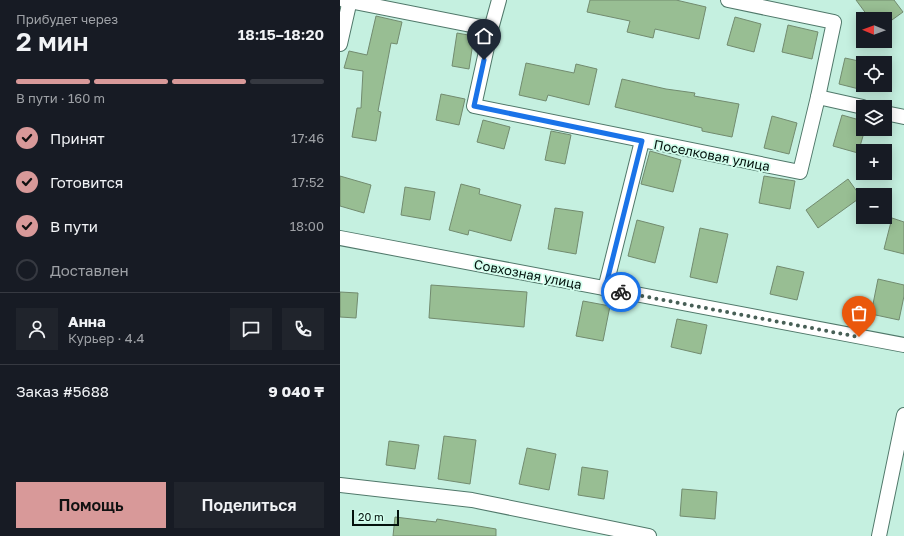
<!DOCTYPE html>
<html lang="ru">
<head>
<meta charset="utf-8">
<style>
  body { margin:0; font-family:"Golos Text",sans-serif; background:#20242c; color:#f1f3f6; height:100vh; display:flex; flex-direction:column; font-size:15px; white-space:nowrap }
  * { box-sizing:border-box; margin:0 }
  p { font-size:13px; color:#9ea1a6 }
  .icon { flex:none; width:22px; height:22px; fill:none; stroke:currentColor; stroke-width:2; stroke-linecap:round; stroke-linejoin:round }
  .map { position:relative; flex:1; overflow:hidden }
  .sheet { display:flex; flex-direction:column; background:#171b24; width:340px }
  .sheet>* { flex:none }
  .needle { width:26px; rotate:271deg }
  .buttons { position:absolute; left:516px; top:12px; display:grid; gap:8px }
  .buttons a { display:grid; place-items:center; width:36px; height:36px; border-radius:0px; background:#171b24; box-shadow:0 2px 10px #0003; font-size:20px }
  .scale { position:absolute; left:12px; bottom:10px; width:47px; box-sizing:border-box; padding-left:4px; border:2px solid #03110c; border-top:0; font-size:11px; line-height:14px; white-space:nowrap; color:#03110c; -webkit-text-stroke:3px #d2feed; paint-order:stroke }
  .pin { position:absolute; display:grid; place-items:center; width:34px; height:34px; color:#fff; margin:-41px -17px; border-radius:50% 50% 50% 0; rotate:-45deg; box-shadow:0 0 4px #0007 }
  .pin .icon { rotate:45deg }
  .courier { position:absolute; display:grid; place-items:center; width:40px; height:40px; margin:-20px; border:3px solid #1a73e8; border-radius:50%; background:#fff; color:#222; box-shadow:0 1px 5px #0007 }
  .summary em { font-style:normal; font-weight:600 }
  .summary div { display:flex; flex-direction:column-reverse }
  .summary { display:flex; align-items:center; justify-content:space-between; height:68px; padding:0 16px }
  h1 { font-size:26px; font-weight:600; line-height:30px }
  .bar { display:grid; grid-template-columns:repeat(4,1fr); gap:6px 4px; align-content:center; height:48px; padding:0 16px }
  .bar i { height:5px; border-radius:3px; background:#363941 }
  .bar .current { background:#d89999 }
  .bar p { grid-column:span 4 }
  .line { display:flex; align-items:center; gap:10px; padding:0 16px; border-top:1px solid #363941 }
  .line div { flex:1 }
  .round { display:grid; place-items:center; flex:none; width:42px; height:42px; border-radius:0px; background:#20242c }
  ol { padding:0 16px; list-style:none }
  li { display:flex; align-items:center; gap:12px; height:44px }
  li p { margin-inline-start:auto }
  li .icon { padding:4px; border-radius:50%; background:#d89999; color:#111; stroke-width:4 }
  li:last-child { color:#9ea1a6 }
  li i { width:22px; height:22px; border:2px solid #363941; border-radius:50% }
  .cta { display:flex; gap:8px; margin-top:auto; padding:8px 16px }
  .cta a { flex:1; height:46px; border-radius:0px; background:#d89999; color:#111; font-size:16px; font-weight:600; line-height:46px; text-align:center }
  .cta a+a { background:#20242c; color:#f1f3f6 }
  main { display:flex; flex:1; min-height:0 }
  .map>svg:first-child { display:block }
  .building { fill:#98be93; stroke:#728b6f }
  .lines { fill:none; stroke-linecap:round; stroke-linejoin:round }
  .street-casing { stroke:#50786a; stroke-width:16 }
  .street { stroke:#fff; stroke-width:14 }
  .done { stroke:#475f56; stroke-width:4; stroke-dasharray:0 7.2 }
  .route { stroke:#1a73e8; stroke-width:5 }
  .labels { text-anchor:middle; stroke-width:3.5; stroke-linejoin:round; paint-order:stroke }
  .street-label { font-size:13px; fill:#03110c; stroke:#d2feed }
</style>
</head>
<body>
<main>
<section class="sheet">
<div class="summary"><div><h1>2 мин</h1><p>Прибудет через</p></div><em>18:15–18:20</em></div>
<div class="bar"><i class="current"></i><i class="current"></i><i class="current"></i><i></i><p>В пути · 160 m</p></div>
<ol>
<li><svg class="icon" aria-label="check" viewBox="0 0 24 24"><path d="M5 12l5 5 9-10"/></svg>Принят<p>17:46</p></li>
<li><svg class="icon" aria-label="check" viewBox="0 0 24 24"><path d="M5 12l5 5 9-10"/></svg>Готовится<p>17:52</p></li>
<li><svg class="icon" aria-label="check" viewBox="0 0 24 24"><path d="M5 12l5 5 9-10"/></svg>В пути<p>18:00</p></li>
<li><i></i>Доставлен</li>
</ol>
<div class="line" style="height:72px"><a class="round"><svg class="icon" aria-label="person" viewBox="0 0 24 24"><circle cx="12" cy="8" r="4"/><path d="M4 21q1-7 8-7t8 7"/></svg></a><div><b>Анна</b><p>Курьер · 4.4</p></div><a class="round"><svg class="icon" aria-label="chat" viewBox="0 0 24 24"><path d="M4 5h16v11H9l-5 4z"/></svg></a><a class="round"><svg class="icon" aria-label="phone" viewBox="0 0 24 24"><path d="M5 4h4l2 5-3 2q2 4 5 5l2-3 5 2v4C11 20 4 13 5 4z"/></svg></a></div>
<div class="line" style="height:52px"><div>Заказ #5688</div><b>9 040 ₸</b></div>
<div class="cta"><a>Помощь</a><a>Поделиться</a></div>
</section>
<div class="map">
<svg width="564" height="536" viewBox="0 0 564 536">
  <rect width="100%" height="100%" fill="#c5f0e0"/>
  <!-- building -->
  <g class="building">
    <path d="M250,0H336L366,7L359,39L315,29L313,38L287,32L290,21L247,12Z"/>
    <path d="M516,0H554L563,12L545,25V19H530Z"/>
    <path d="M36,16L62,22L57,44L51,43L38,111L41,112L36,141L12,137L17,108H21L23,71L4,68L9,51L27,55Z"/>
    <path d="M395,17L421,24L414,52L387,45Z"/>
    <path d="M448,25L478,32L472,59L442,52Z"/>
    <path d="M117,33L134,36L129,69L112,66Z"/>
    <path d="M505,58L528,63H523V85H528L527,91L499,84Z"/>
    <path d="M186,63L234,73L236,64L257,69L249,105L208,95L206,101L179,95Z"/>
    <path d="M282,79L326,89L355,93L354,96L399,104L392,137L362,131V128L275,107Z"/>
    <path d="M101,94L125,99L119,125L96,120Z"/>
    <path d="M502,115L523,121V136L518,153L493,146Z"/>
    <path d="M432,116L457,123L449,154L424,148Z"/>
    <path d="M143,120L170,127L164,149L137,142Z"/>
    <path d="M211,131L231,135L225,164L205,160Z"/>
    <path d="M310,151L341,160L333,192L301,184Z"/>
    <path d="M0,176L31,185L24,213L0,206Z"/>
    <path d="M424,176L455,181L450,209L419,203Z"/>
    <path d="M508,179L521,197L478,228L466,210Z"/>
    <path d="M121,184L140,189L139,194L181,205L171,241L129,230L128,235L109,230Z"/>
    <path d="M65,187L95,192L90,220L61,215Z"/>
    <path d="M215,208L243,212L236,254L208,249Z"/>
    <path d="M552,218L564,222V254L544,249Z"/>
    <path d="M297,220L324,227L315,263L288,256Z"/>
    <path d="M360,228L388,234L377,283L350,277Z"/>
    <path d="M437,266L464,272L457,300L430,294Z"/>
    <path d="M538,279L564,285V296L559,320L531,314Z"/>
    <path d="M91,285L187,292L184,327L89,318Z"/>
    <path d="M0,292L18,293L16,318L0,317Z"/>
    <path d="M243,301L270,306L263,341L236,336Z"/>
    <path d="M337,319L367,325L361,354L331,347Z"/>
    <path d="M104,436L136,440L130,484L98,479Z"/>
    <path d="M49,441L79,445L75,469L46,465Z"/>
    <path d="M187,448L216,454L209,490L179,484Z"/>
    <path d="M242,467L268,471L264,499L238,495Z"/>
    <path d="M342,489L377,492L375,519L340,516Z"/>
    <path d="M55,517L96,522L97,519L156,529V536H53Z"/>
  </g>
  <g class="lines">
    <!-- street casing -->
    <g class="street-casing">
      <g id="street">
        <path d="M4,0L151,29"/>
        <path d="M159,0L151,29L134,106L460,172L478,97L494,22L388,0"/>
        <path d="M0,44L10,0"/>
        <path d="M478,97L523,107"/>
        <path d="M545,113L564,117"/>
        <path d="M0,238L564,345"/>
        <path d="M265,289L302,141"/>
        <path d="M0,485L132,500L309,536"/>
        <path d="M539,536L564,415"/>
      </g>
    </g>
    <!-- street -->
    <use href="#street" class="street"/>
  </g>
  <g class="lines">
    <!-- done -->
    <path class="done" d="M281,292L519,337"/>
    <!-- route -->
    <path class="route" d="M144,60L134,106L302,141L265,289L281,292"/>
  </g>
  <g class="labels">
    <!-- street labels -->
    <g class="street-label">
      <text transform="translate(372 155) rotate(11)" y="5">Поселковая улица</text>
      <text transform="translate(188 274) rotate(11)" y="5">Совхозная улица</text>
    </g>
  </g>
</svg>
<div class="buttons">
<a><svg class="needle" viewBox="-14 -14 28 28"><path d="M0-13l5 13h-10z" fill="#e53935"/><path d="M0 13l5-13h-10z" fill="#9ea1a6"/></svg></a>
<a><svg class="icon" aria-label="locate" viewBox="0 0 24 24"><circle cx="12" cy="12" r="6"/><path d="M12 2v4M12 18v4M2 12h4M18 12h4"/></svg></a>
<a><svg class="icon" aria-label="layers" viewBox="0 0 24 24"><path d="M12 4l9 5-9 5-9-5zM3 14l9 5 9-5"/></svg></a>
<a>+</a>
<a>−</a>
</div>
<div class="scale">20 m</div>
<div class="pin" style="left:519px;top:337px;background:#ea580c"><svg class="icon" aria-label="bag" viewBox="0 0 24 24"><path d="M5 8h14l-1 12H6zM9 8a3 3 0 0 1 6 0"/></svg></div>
<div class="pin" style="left:144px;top:60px;background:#1f2937"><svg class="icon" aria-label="home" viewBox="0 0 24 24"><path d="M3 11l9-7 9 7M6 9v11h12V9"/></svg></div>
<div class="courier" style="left:281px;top:292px"><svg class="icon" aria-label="bike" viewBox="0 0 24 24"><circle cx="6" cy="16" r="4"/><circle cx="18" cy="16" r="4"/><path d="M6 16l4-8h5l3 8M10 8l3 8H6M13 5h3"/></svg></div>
</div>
</main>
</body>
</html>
